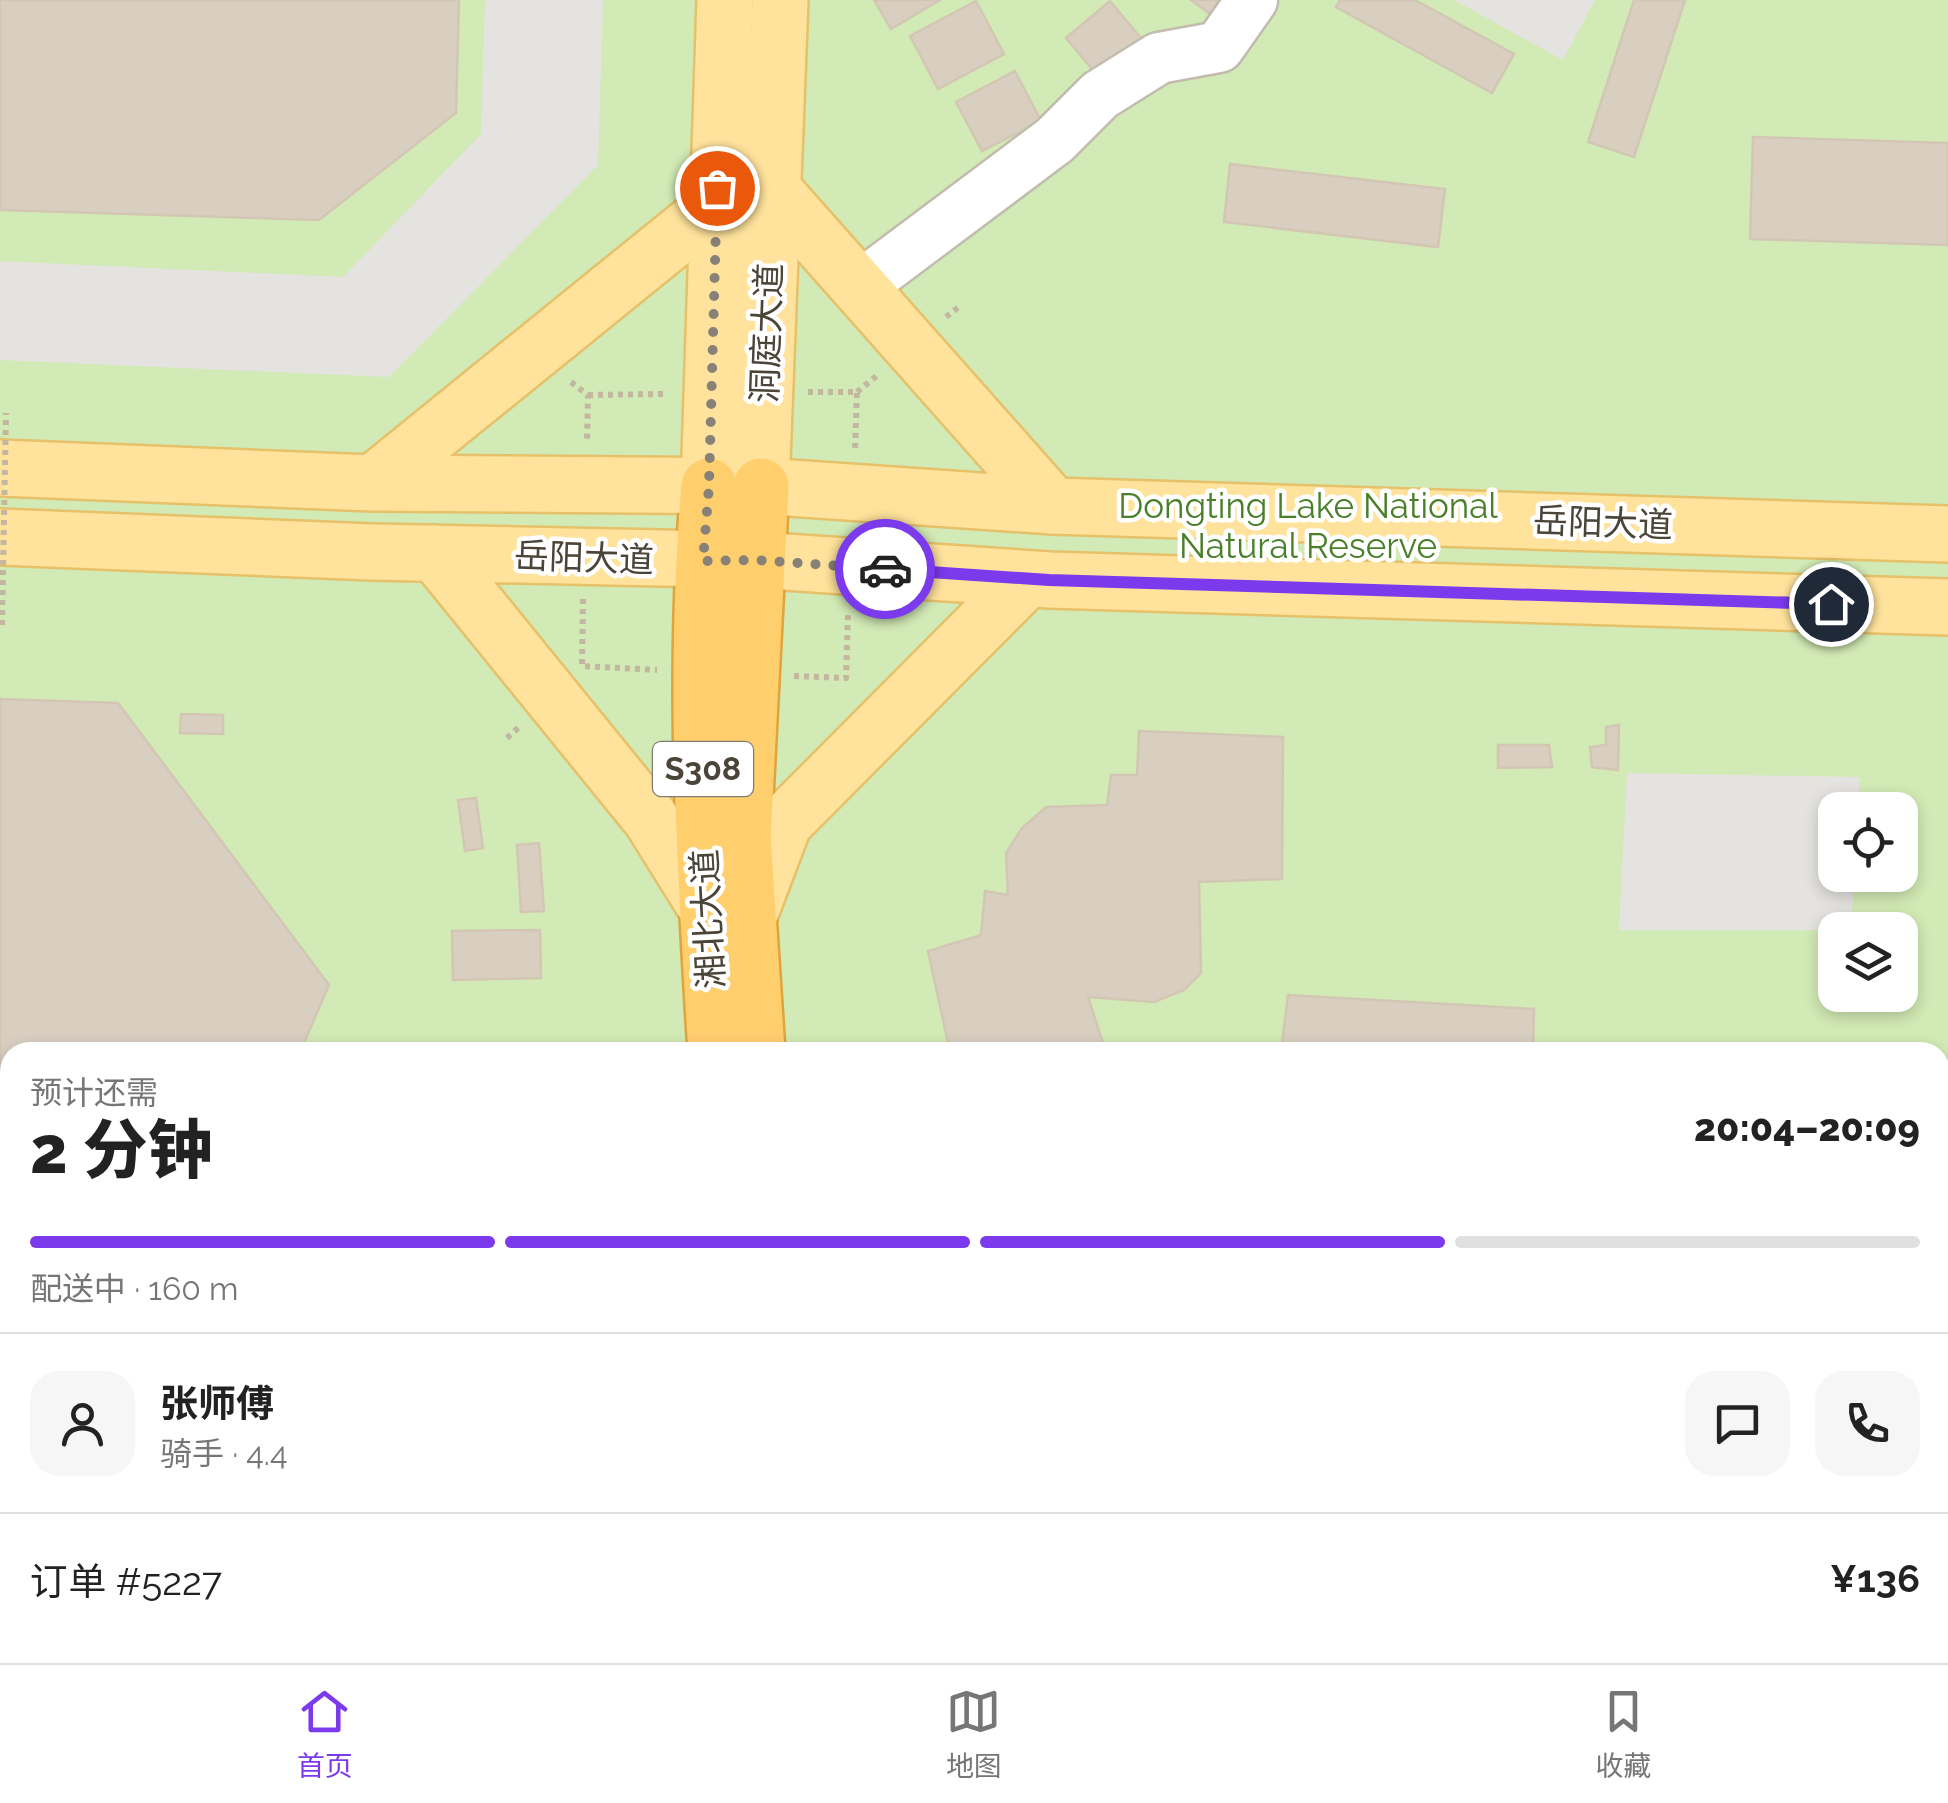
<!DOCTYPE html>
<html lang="zh">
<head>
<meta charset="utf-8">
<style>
  body { margin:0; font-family:Raleway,"Noto Sans SC",sans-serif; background:#f6f6f6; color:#222; height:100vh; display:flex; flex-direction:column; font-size:38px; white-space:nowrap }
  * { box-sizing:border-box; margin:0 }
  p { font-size:32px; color:#767676 }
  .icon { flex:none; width:55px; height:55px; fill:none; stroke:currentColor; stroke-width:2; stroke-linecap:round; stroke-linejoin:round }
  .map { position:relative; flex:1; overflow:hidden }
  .panel { position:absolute; left:0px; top:1042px; width:1950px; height:622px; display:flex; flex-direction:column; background:#fff; border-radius:30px 30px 0 0; box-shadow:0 5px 15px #0003 }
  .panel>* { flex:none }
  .tools { position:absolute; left:1818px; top:792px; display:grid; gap:20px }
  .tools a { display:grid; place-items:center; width:100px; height:100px; border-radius:20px; background:#fff; box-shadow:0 5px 15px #0003; font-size:50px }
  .pin { position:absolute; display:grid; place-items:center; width:85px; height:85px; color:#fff; margin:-42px; border:5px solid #fff; border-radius:50%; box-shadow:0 2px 10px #0007 }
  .courier { position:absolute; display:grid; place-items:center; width:100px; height:100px; margin:-50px; border:8px solid #7c3aed; border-radius:50%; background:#fff; color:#222; box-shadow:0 2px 12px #0007 }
  .summary em { font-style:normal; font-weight:800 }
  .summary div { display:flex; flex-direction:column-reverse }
  .summary { display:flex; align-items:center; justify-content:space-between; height:170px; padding:0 30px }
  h1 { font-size:65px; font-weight:800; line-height:75px }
  .bar { display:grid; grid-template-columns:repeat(4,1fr); gap:15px 10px; align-content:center; height:120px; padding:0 30px }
  .bar i { height:12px; border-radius:8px; background:#e0e0e0 }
  .bar .current { background:#7c3aed }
  .bar p { grid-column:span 4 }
  .line { display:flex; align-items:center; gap:25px; padding:0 30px; border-top:2px solid #e0e0e0 }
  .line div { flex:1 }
  .round { display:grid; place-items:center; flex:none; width:105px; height:105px; border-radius:30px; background:#f6f6f6 }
  .menu { display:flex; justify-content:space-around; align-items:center; height:140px; border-top:2px solid #e0e0e0; background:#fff; font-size:28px; color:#767676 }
  .menu a { display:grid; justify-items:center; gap:5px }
  .menu .current { color:#7c3aed }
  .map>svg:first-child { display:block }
  .green { fill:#d2eab5; fill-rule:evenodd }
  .parking { fill:#e5e3e0 }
  .building { fill:#d8cfc1; stroke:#d3c7b4; stroke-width:2.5 }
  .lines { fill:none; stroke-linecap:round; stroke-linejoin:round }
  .minor-casing { stroke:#c2bbae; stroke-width:55 }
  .major-casing { stroke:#e6c16a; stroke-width:60 }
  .highway-casing { stroke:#e0a43c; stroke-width:60 }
  .path { stroke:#c4b79f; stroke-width:6; stroke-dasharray:5 5; stroke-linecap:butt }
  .minor { stroke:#fff; stroke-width:50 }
  .major { stroke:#ffe39c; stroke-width:55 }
  .highway { stroke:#ffcf6e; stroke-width:55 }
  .path-bridge { stroke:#c4b79f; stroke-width:6; stroke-dasharray:5 5; stroke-linecap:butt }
  .done { stroke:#878178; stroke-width:10; stroke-dasharray:0 18 }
  .route { stroke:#7c3aed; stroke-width:12 }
  .labels { text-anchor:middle; stroke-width:9; stroke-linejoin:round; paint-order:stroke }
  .shield { fill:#fff; stroke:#817c74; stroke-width:2.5 }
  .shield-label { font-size:32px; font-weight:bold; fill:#4b4439 }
  .street-label { font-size:35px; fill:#4b4439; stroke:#fff }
  .park-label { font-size:35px; fill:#4a7f2a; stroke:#fff }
</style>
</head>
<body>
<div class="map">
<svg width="1948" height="1663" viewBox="0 0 1948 1663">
  <rect width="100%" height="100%" fill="#f6f3ec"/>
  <!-- green -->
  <path class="green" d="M0,0H1948V1663H0ZM1835,810H1900V875H1835ZM1835,930H1900V995H1835ZM10,1052H1940V1655H10Z"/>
  <!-- parking -->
  <g class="parking">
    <path d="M485,0H603L598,165L389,377L0,360V261L343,277L481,134Z"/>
    <path d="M1454,0H1595L1563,60Z"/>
    <path d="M1627,773L1860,777L1858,810H1835V875H1854L1851,930H1619Z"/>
  </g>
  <!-- building -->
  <g class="building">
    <path d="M0,0H459L456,113L319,220L0,210Z"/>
    <path d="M874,0H940L891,29Z"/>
    <path d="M1191,0H1227L1214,17Z"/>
    <path d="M1340,0H1415L1514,54L1492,93L1336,7Z"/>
    <path d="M1634,0H1685L1634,157L1588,142Z"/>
    <path d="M976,1L1004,54L938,89L910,36Z"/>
    <path d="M1110,1L1141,38L1097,75L1066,38Z"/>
    <path d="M1015,71L1041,121L982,151L956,102Z"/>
    <path d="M1753,137L1948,143V245L1750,239Z"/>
    <path d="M1230,164L1445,189L1438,247L1224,222Z"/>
    <path d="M0,699L118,703L329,985L300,1052H10V1394L0,1393Z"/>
    <path d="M181,714L223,715V734L180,733Z"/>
    <path d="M1619,725L1618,770L1592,767L1590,747L1606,745V727Z"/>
    <path d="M1139,731L1283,737L1282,879L1199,882L1201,973L1184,990L1154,1002L1088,997L1106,1052H950L928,951L981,935L985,891L1008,895L1006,853L1022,828L1046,807L1107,805L1111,775H1137Z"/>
    <path d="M1498,745H1549L1552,767L1498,768Z"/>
    <path d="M476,798L483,848L465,851L458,800Z"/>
    <path d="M539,843L544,911L521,912L517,845Z"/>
    <path d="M540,930L541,978L453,980L452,931Z"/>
    <path d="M1288,995L1534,1009L1533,1052H1281Z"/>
    <path d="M1940,1197H1948V1271L1940,1270Z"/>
    <rect x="0" y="1473" width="10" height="97"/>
    <path d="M148,1655H346L347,1663H144Z"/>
    <path d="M406,1655H420L426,1663H396Z"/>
    <path d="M455,1655H512L519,1663H442Z"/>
    <path d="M592,1655H648L654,1663H581Z"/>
    <path d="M737,1655H820L825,1663H724Z"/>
    <path d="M1152,1655H1236L1242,1663H1157Z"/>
    <path d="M1308,1655H1342L1360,1663H1303Z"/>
    <path d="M1365,1655H1436L1432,1663H1361Z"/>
    <path d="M1649,1655H1657L1779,1663H1648Z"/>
  </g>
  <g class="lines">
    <!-- minor casing -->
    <g class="minor-casing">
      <g id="minor">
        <path d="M859,287L1055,140L1100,95L1159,58L1219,47L1252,0"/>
        <path d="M0,1613H10"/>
        <path d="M1513,1655V1663"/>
        <path d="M106,1663L110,1655"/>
      </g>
    </g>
    <!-- major casing -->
    <g class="major-casing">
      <g id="major">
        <path d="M773,190L1053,506"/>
        <path d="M0,468L373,483L761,486L1053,506L1948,534"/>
        <path d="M373,483L716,205"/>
        <path d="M709,486L725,0"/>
        <path d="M761,486L780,0"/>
        <path d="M0,537L372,552L756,560L1049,580L1948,607"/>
        <path d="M435,553L651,819L707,909"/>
        <path d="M748,918L784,823L1027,579"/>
      </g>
    </g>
    <!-- highway casing -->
    <g class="highway-casing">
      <g id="highway">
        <path d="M709,486C693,674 704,864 716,1052"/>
        <path d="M757,1052L743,837L761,486"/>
        <path d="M1013,1655L1018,1663"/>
        <path d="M1080,1655L1085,1663"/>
      </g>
    </g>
    <!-- path -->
    <g class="path">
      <path d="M946,317L960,306"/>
      <path d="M571,382L588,395L587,441"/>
      <path d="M808,392H857L855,450"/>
      <path d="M857,392L880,373"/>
      <path d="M588,395L666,394"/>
      <path d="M583,599L582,666L657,670"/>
      <path d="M794,676L846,678L848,612"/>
      <path d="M507,738L520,726"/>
    </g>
    <!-- minor -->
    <use href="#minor" class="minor"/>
    <!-- major -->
    <use href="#major" class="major"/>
    <!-- highway -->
    <use href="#highway" class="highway"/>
    <!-- path-bridge -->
    <path class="path-bridge" d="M2,625L6,413"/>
  </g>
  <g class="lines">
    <!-- done -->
    <path class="done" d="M717,188L709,486L703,561L756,560L885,569"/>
    <!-- route -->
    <path class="route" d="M885,569L1049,580L1831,604"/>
  </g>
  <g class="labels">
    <!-- shield labels -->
    <rect class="shield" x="653" y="742" width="100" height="54" rx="8"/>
    <g class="shield-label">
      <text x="703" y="780">S308</text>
    </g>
    <!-- street labels -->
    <g class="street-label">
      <text transform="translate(767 333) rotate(-88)" y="12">洞庭大道</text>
      <text transform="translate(1603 523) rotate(2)" y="12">岳阳大道</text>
      <text transform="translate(584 558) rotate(2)" y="12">岳阳大道</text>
      <text transform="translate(708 919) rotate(-93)" y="12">湘北大道</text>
    </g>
    <!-- park labels -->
    <g class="park-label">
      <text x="1308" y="518">Dongting Lake National<tspan x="1308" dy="40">Natural Reserve</tspan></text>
    </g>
  </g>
</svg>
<div class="tools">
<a><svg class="icon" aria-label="locate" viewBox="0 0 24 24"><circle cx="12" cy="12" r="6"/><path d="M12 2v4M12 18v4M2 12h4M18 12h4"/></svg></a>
<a><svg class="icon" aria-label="layers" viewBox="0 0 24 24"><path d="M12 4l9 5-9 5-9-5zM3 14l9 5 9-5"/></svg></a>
</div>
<div class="pin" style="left:717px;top:188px;background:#ea580c"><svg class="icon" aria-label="bag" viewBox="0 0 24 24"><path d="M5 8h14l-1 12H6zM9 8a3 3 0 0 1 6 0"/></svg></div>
<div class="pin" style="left:1831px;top:604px;background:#1f2937"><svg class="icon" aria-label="home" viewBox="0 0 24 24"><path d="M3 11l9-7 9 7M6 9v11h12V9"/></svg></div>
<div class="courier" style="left:885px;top:569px"><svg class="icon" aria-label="car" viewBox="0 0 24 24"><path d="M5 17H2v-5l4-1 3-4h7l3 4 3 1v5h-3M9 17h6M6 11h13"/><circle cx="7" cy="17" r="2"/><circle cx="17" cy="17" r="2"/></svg></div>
<section class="panel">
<div class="summary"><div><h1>2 分钟</h1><p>预计还需</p></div><em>20:04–20:09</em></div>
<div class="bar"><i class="current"></i><i class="current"></i><i class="current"></i><i></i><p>配送中 · 160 m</p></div>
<div class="line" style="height:180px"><a class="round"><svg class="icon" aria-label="person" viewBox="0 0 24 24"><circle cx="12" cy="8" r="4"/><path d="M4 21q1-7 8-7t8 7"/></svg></a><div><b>张师傅</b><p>骑手 · 4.4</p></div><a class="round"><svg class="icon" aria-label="chat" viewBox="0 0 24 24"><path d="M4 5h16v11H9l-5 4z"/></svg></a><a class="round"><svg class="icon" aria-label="phone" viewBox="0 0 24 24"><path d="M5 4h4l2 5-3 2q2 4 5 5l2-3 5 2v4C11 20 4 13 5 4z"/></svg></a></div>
<div class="line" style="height:130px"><div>订单 #5227</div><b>¥136</b></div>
</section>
</div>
<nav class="menu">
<a class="current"><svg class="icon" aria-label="home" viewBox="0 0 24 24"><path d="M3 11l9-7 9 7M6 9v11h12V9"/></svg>首页</a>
<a><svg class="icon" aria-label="map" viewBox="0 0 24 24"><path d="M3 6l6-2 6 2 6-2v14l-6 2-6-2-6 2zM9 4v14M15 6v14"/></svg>地图</a>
<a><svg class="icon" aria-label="saved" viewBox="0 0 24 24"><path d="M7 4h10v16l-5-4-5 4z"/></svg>收藏</a>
</nav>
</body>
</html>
